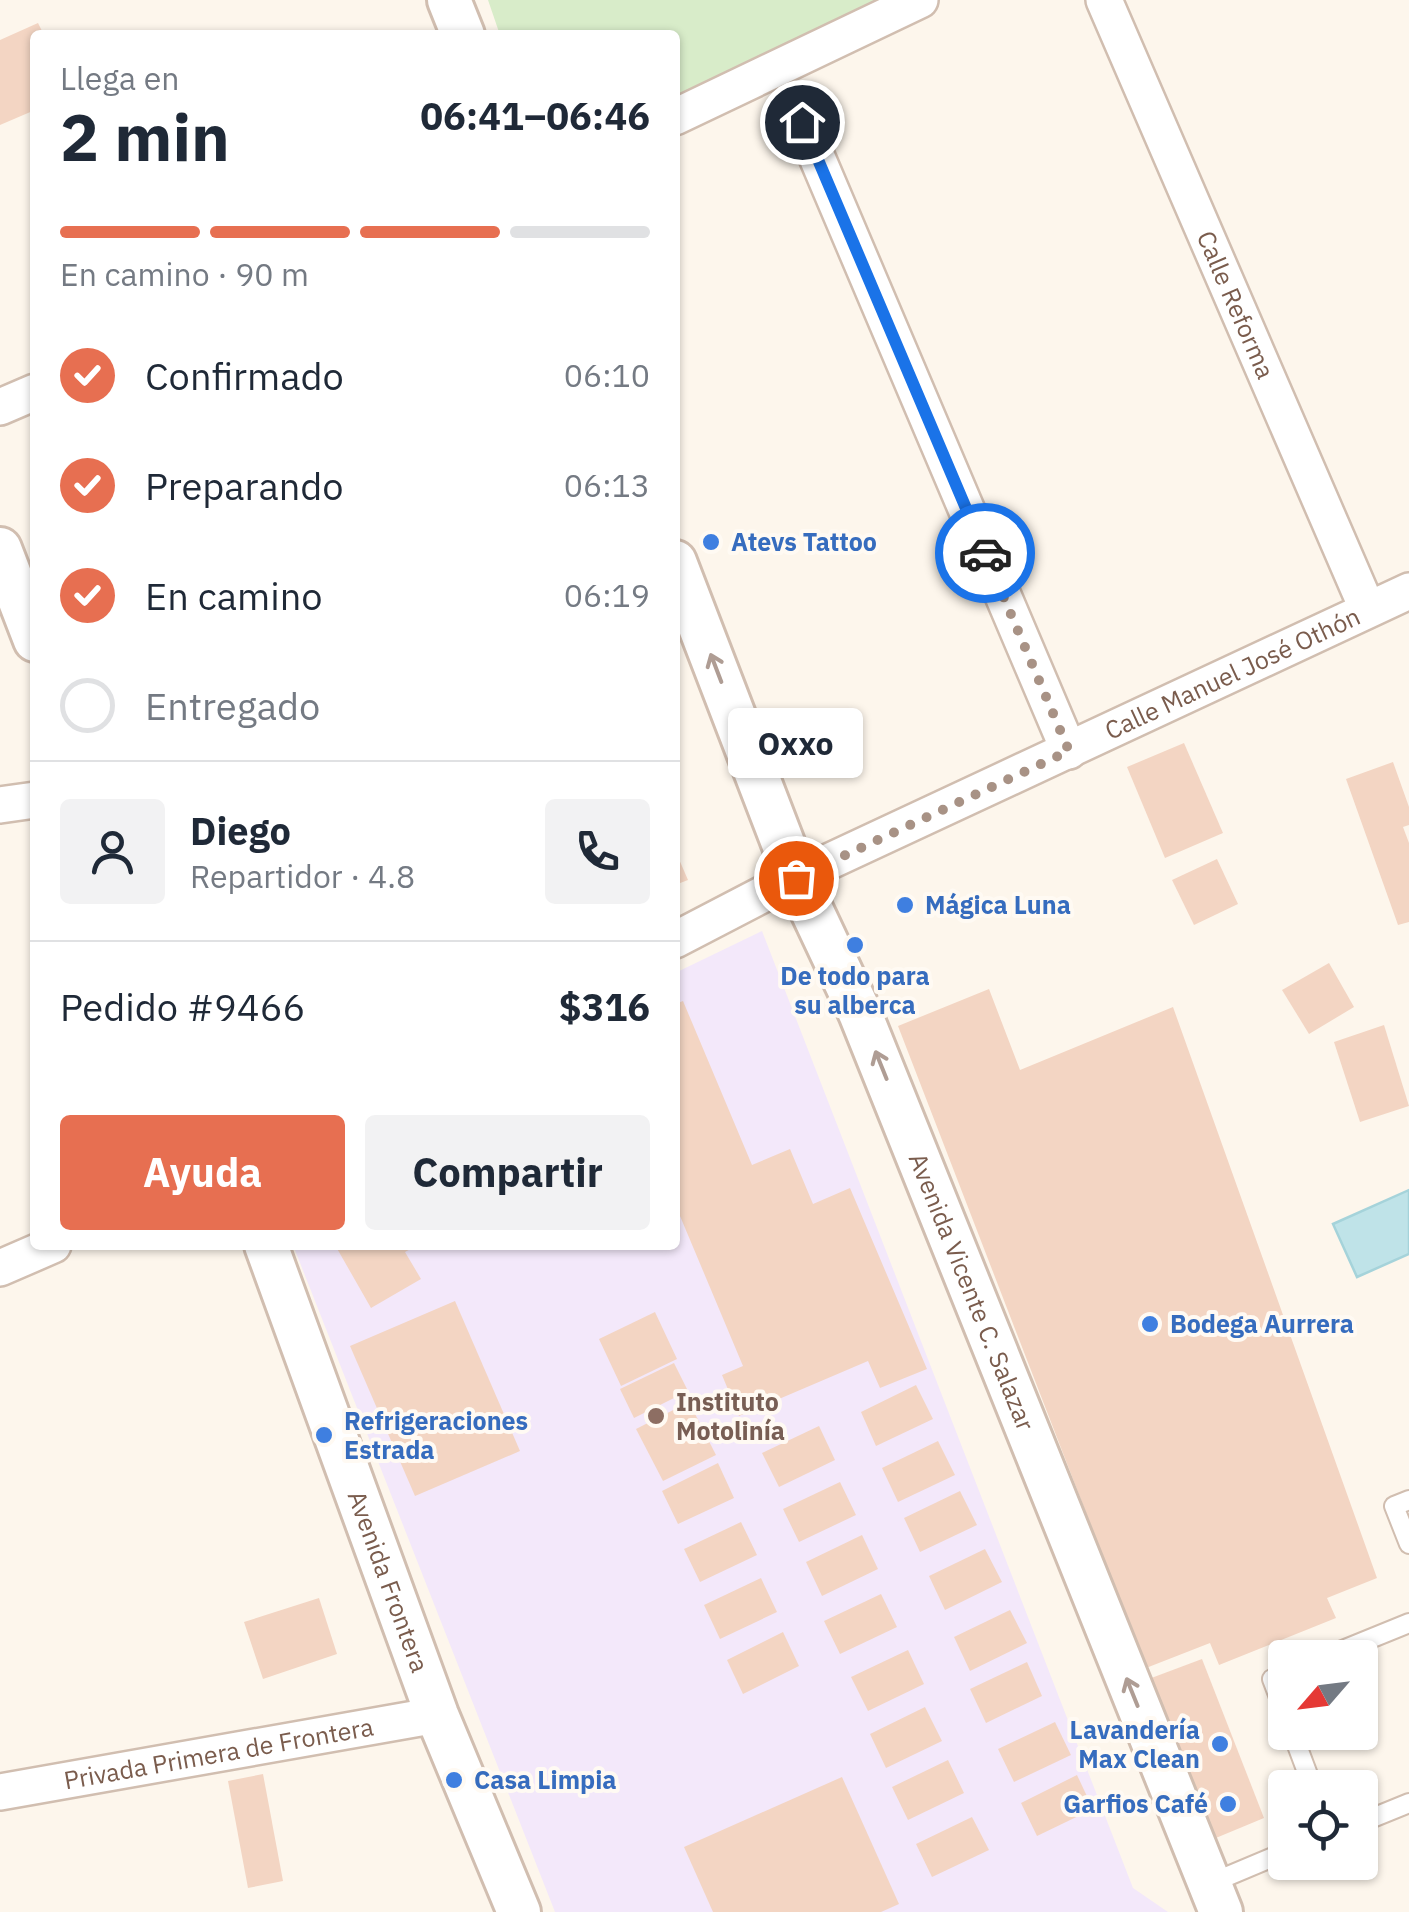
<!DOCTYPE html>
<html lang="es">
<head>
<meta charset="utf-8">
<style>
  body { margin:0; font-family:"IBM Plex Sans",sans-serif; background:#f2f2f3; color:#1f2937; height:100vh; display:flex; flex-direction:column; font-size:38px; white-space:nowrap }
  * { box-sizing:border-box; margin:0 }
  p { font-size:32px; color:#747a83 }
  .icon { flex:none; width:55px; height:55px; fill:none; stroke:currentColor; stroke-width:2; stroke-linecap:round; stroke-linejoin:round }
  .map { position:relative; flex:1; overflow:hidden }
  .details { position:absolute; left:30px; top:30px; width:650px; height:1220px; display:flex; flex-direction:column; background:#fff; border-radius:10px; box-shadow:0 2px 8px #0004 }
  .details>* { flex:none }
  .needle { width:65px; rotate:242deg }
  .fabs { position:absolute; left:1268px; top:1640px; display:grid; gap:20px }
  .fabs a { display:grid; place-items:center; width:110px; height:110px; border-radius:10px; background:#fff; box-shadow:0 2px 8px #0004; font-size:50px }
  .pin { position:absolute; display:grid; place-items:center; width:85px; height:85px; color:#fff; margin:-42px; border:5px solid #fff; border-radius:50%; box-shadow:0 2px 10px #0007 }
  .courier { position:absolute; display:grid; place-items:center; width:100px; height:100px; margin:-50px; border:8px solid #1a73e8; border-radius:50%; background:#fff; color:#222; box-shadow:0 2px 12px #0007 }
  .bubble { position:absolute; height:70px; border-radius:10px; background:#fff; box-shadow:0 2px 8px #0004; font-size:32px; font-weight:800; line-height:70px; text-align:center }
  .headline em { font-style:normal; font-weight:800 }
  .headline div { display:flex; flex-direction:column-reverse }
  .headline { display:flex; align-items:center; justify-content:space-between; height:170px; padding:0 30px }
  h1 { font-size:65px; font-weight:800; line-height:75px }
  .bar { display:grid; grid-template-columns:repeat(4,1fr); gap:15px 10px; align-content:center; height:120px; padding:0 30px }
  .bar i { height:12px; border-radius:8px; background:#e0e1e3 }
  .bar .current { background:#e76f51 }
  .bar p { grid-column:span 4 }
  .line { display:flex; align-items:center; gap:25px; padding:0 30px; border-top:2px solid #e0e1e3 }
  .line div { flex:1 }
  .round { display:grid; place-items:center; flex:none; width:105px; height:105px; border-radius:10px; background:#f2f2f3 }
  ol { padding:0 30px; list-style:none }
  li { display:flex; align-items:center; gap:30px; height:110px }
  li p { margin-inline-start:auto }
  li .icon { padding:10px; border-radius:50%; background:#e76f51; color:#fff; stroke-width:4 }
  li:last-child { color:#747a83 }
  li i { width:55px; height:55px; border:5px solid #e0e1e3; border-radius:50% }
  .primary-button { display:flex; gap:20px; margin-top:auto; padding:20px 30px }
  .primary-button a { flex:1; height:115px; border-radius:10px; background:#e76f51; color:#fff; font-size:40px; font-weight:800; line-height:115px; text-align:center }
  .primary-button a+a { background:#f2f2f3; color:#1f2937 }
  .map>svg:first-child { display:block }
  .education { fill:#f3e8fa }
  .green { fill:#d8ecc9 }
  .water { fill:#bfe3e8; stroke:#a5d3da; stroke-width:2.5 }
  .building { fill:#f3d5c3 }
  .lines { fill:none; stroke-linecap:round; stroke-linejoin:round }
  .service-casing { stroke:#d1beb0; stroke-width:22 }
  .minor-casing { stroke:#d1beb0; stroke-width:40 }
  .tertiary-casing { stroke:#d1beb0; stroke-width:48 }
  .service { stroke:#fff; stroke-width:18 }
  .minor { stroke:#fff; stroke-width:35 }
  .tertiary { stroke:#fff; stroke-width:42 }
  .oneway { stroke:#af9d94 }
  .done { stroke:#a89285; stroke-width:10; stroke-dasharray:0 18 }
  .route { stroke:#1a73e8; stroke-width:12 }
  .shop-dot { fill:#3f7fe0; stroke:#fffaf3; stroke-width:4 }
  .education-dot { fill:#8d6e63; stroke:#fffaf3; stroke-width:4 }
  .labels { text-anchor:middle; stroke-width:8; stroke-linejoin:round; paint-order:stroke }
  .street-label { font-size:25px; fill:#7a5c4d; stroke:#fffaf3 }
  .shop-label { font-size:25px; font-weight:bold; fill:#366cbe; stroke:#fffaf3; text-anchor:start }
  .education-label { font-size:25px; font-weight:bold; fill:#785e54; stroke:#fffaf3; text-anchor:start }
</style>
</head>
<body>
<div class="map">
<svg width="1409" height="1912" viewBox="0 0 1409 1912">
  <rect width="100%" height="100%" fill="#fdf6ec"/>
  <!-- education -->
  <path class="education" d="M762,931L1133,1888L1168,1912H555L293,1245H675V973Z"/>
  <!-- green -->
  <path class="green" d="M488,0H895L675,100V35H500Z"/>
  <!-- water -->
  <path class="water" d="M1409,1190V1254L1357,1277L1333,1224Z"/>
  <!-- building -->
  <g class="building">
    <path d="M38,23L44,35H35V110L0,125V40Z"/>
    <path d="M1184,743L1223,833L1165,858L1127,767Z"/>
    <path d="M1393,762L1409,807V825L1403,827L1409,843V922L1398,925L1346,779Z"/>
    <path d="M675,850L688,880L675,885Z"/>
    <path d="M1217,859L1238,904L1194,925L1172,880Z"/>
    <path d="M1329,963L1354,1007L1309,1034L1282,990Z"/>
    <path d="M989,989L1020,1070L1173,1007L1377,1578L1327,1598L1336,1618L1219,1665L1210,1643L1146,1668L898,1026Z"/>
    <path d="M683,1001L752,1165L790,1149L813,1204L850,1188L927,1369L880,1388L868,1361L739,1416L722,1375L743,1366L680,1216L675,1218V1154L679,1152L675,1143V1004Z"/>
    <path d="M1384,1025L1409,1106L1360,1122L1334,1042Z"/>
    <path d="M335,1245H418L405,1252L421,1279L371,1308Z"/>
    <path d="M455,1301L520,1451L415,1496L350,1346Z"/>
    <path d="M655,1312L677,1359L621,1386L599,1339Z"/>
    <path d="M674,1363L688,1391L634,1418L620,1389Z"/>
    <path d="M916,1385L933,1419L876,1446L861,1412Z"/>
    <path d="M689,1402L716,1455L663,1481L636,1429Z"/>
    <path d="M819,1426L835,1460L779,1487L762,1453Z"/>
    <path d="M938,1441L955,1475L898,1502L882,1468Z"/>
    <path d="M718,1463L734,1498L678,1524L662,1491Z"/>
    <path d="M840,1482L856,1515L799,1542L783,1509Z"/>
    <path d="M960,1491L977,1525L920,1552L904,1518Z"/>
    <path d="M741,1522L757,1555L700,1582L684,1549Z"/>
    <path d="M862,1535L878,1569L822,1596L806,1562Z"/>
    <path d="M985,1549L1002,1582L945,1610L929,1576Z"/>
    <path d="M761,1578L777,1612L720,1639L704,1605Z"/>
    <path d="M881,1594L897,1627L840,1654L824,1621Z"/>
    <path d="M319,1598L337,1654L263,1679L244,1622Z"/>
    <path d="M1010,1610L1027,1643L970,1671L954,1637Z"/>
    <path d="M783,1632L799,1666L743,1694L727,1660Z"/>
    <path d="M908,1650L924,1684L868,1711L851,1677Z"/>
    <path d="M1202,1659L1264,1818L1211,1840L1146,1680Z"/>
    <path d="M1027,1662L1042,1696L986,1723L970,1689Z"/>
    <path d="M925,1707L942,1741L886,1768L870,1734Z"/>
    <path d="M1055,1722L1071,1755L1014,1782L998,1749Z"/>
    <path d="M948,1760L964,1793L908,1820L892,1787Z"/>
    <path d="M263,1774L283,1881L248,1888L228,1781Z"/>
    <path d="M1077,1775L1093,1809L1037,1836L1021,1803Z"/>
    <path d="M842,1777L899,1904L881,1912H713L684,1847Z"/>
    <path d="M972,1817L989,1850L932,1877L916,1844Z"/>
  </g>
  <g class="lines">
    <!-- service casing -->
    <g class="service-casing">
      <g id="service">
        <path d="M1409,1500L1394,1506L1409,1544"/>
        <path d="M1323,1658L1409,1623"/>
        <path d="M1285,1674L1272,1679L1285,1713"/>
        <path d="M1292,1732L1313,1788"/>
        <path d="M1360,1823L1409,1803"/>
        <path d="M1209,1884L1285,1852"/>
      </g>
    </g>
    <!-- minor casing -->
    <g class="minor-casing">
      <g id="minor">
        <path id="s1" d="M1104,0L1367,608"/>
        <path d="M675,117L920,0"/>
        <path d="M802,122L1069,751"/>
        <path d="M0,407L35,392"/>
        <path d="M0,805L35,800"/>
        <path id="s2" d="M675,940L796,877L1409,591"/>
        <path d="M0,1268L53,1245"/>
        <path id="s3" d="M0,1792L437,1715"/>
      </g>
    </g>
    <!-- tertiary casing -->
    <g class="tertiary-casing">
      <g id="tertiary">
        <path d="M449,0L463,35"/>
        <path d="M0,549L35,640"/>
        <path id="s4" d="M675,562L796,877L860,1013L1221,1912"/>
        <path id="s5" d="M266,1245L437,1715L519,1912"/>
      </g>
    </g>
    <!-- service -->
    <use href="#service" class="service"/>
    <!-- minor -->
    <use href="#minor" class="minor"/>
    <!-- tertiary -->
    <use href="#tertiary" class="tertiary"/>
  </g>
  <!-- one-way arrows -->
  <defs><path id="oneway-shaft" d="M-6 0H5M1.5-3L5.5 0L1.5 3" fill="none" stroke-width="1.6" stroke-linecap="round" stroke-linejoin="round" transform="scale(2.5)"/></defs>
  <g class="oneway">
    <use href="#oneway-shaft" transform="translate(716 668) rotate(-111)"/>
    <use href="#oneway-shaft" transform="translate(881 1065) rotate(-112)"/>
    <use href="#oneway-shaft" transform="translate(1132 1692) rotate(-112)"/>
  </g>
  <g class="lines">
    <!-- done -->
    <path class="done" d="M796,878L1069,751L985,553"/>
    <!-- route -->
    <path class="route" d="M802,122L985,553"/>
  </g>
  <!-- markers -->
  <g class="shop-dot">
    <circle cx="711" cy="542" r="10"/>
    <circle cx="905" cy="905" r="10"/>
    <circle cx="855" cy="945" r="10"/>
    <circle cx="1150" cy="1324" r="10"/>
    <circle cx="324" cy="1435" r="10"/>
    <circle cx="1220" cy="1744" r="10"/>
    <circle cx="454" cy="1780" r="10"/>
    <circle cx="1228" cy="1804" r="10"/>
  </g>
  <circle class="education-dot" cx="656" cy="1416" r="10"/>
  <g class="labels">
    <!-- street labels -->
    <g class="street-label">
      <text dy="9" stroke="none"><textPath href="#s1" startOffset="332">Calle Reforma</textPath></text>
      <text dy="9" stroke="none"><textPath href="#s2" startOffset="618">Calle Manuel José Othón</textPath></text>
      <text dy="9" stroke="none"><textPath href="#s4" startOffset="788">Avenida Vicente C. Salazar</textPath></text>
      <text dy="9" stroke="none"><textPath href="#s5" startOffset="358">Avenida Frontera</textPath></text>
      <text dy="9" stroke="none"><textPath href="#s3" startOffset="222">Privada Primera de Frontera</textPath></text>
    </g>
    <!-- shop labels -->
    <g class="shop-label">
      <text x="731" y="551">Atevs Tattoo</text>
      <text x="925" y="914">Mágica Luna</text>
      <text x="855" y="985" text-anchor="middle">De todo para<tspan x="855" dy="29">su alberca</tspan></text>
      <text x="1170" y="1333">Bodega Aurrera</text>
      <text x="344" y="1430">Refrigeraciones<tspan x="344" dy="29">Estrada</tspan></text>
      <text x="1200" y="1739" text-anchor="end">Lavandería<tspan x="1200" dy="29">Max Clean</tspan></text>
      <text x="474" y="1789">Casa Limpia</text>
      <text x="1208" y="1813" text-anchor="end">Garfios Café</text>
    </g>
    <!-- education labels -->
    <g class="education-label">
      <text x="676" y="1411">Instituto<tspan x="676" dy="29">Motolinía</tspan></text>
    </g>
  </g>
</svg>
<div class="fabs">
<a><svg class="needle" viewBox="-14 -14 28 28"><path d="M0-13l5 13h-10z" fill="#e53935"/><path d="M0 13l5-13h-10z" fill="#747a83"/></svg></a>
<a><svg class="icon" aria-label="locate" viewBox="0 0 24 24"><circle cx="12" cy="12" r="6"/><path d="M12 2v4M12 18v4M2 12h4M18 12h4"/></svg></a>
</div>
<div class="pin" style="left:796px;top:878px;background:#ea580c"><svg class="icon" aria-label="bag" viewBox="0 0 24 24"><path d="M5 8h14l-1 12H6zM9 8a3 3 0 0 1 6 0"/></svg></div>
<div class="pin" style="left:802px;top:122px;background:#1f2937"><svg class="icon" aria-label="home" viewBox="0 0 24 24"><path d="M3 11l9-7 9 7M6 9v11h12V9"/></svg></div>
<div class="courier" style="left:985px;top:553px"><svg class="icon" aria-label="car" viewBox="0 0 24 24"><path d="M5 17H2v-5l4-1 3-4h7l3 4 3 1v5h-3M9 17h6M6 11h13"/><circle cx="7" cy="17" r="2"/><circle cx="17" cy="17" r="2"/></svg></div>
<div class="bubble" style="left:728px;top:708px;width:135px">Oxxo</div>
<section class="details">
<div class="headline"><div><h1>2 min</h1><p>Llega en</p></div><em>06:41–06:46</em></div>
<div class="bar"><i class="current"></i><i class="current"></i><i class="current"></i><i></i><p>En camino · 90 m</p></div>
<ol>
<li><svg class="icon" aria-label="check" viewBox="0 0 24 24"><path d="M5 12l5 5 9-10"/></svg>Confirmado<p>06:10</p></li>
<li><svg class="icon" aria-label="check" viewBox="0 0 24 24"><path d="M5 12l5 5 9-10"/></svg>Preparando<p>06:13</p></li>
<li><svg class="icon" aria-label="check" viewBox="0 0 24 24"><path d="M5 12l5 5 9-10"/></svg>En camino<p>06:19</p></li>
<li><i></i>Entregado</li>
</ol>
<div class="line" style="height:180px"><a class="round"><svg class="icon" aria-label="person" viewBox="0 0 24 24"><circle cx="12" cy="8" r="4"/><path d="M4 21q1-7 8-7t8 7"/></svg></a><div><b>Diego</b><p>Repartidor · 4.8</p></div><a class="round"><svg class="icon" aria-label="phone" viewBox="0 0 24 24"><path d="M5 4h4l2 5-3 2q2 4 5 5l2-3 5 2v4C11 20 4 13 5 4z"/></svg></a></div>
<div class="line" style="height:130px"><div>Pedido #9466</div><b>$316</b></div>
<div class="primary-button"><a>Ayuda</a><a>Compartir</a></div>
</section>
</div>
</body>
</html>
